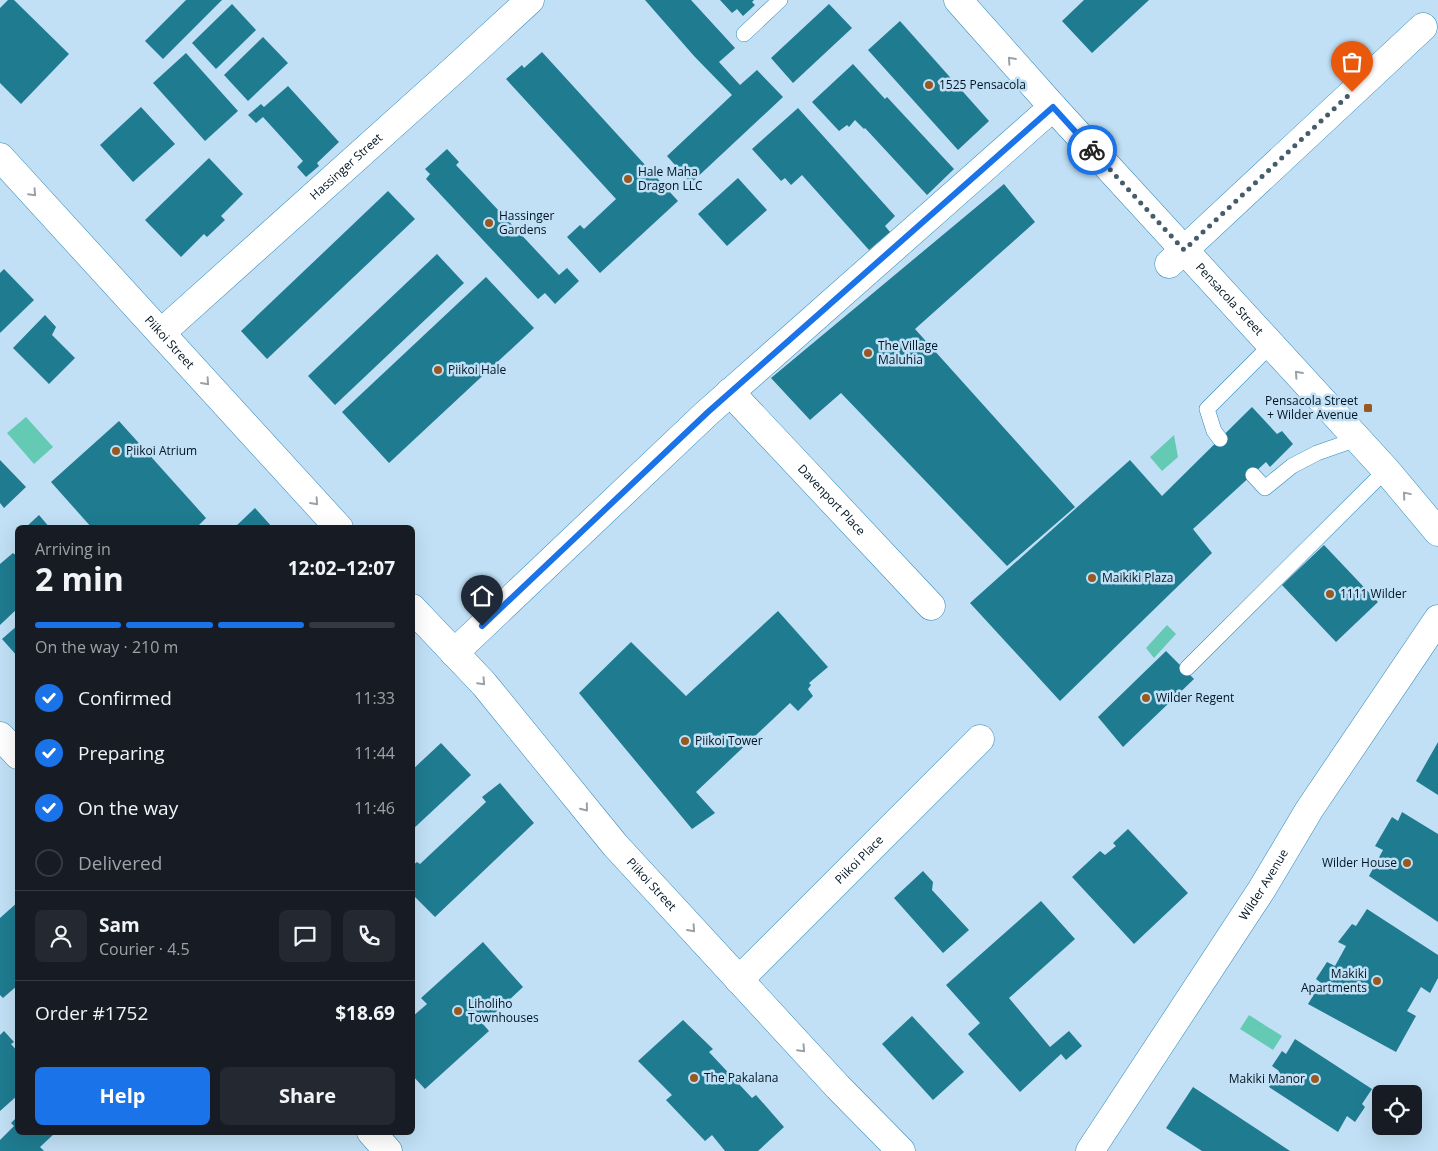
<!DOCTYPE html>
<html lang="en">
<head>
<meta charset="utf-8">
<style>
  body { margin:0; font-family:"Open Sans",sans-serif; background:#242831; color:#f1f3f6; height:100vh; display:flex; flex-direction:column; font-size:19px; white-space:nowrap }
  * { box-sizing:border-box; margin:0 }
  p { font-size:16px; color:#9ea1a6 }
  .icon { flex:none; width:28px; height:28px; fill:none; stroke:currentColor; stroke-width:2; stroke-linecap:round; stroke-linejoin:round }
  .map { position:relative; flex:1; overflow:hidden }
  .side { position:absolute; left:15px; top:525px; width:400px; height:610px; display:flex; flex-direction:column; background:#171b24; border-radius:8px; box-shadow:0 5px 20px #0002 }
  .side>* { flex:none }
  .fabs { position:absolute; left:1372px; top:1085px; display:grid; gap:10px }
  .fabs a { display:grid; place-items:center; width:50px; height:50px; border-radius:8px; background:#171b24; box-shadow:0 5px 20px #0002; font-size:25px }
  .pin { position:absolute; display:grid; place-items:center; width:42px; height:42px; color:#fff; margin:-51px -21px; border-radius:50% 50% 50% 0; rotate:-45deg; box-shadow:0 0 5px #0007 }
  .pin .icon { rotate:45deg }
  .courier { position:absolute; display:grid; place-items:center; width:50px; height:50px; margin:-25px; border:4px solid #1a73e8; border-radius:50%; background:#fff; color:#222; box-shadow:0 1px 6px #0007 }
  .summary em { font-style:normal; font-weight:700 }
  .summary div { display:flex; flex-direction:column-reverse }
  .summary { display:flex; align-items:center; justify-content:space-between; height:85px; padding:0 20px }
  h1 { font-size:32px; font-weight:700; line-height:38px }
  .bar { display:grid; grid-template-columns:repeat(4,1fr); gap:8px 5px; align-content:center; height:60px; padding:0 20px }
  .bar i { height:6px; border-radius:4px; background:#363941 }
  .bar .current { background:#1a73e8 }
  .bar p { grid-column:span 4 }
  .line { display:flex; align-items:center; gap:12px; padding:0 20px; border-top:1px solid #363941 }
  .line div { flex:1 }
  .round { display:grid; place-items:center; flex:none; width:52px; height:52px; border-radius:8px; background:#242831 }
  ol { padding:0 20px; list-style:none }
  li { display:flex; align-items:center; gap:15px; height:55px }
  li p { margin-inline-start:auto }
  li .icon { padding:5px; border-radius:50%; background:#1a73e8; color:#fff; stroke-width:4 }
  li:last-child { color:#9ea1a6 }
  li i { width:28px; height:28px; border:2px solid #363941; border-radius:50% }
  .cta { display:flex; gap:10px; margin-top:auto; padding:10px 20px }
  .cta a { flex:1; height:58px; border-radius:8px; background:#1a73e8; color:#fff; font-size:20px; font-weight:700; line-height:58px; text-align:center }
  .cta a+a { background:#242831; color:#f1f3f6 }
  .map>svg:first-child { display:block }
  .water { fill:#65cab3 }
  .building { fill:#1f7b90 }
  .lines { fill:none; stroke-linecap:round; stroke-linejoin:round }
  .lane-casing { stroke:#328aba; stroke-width:16 }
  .street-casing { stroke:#328aba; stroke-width:29 }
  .secondary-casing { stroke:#328aba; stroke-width:29 }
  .lane { stroke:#fff; stroke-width:15 }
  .street { stroke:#fff; stroke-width:28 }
  .secondary { stroke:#fff; stroke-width:28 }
  .oneway { stroke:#99a1a7 }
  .done { stroke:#445c6c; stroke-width:5; stroke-dasharray:0 9 }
  .route { stroke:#1a73e8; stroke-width:6 }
  .poi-dot { fill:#985822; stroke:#c1e0f5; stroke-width:2 }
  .labels { text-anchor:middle; stroke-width:5; stroke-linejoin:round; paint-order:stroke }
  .poi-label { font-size:12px; fill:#001523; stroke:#c1e0f5; text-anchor:start }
  .street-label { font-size:12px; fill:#001523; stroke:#c1e0f5 }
</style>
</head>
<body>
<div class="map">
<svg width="1438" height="1151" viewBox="0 0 1438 1151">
  <rect width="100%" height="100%" fill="#c1e0f5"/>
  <!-- water -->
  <g class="water">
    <path d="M26,417L53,447L34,464L7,433Z"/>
    <path d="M1174,435L1178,457L1162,471L1150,457Z"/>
    <path d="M1167,625L1176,634L1154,658L1146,648Z"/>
    <path d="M1249,1015L1282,1036L1273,1050L1240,1029Z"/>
  </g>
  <!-- building -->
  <g class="building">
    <path d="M8,0H14L69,54L21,104L0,83V8Z"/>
    <path d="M186,0H222L163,59L145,41Z"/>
    <path d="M645,0H691L735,48L719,62L740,85L757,70L783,97L691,183L667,156L732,95L694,56Z"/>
    <path d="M720,0H754L752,2L755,5L743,16L737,9L732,13Z"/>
    <path d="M1084,0H1149L1092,53L1062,21Z"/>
    <path d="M232,4L256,30L216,69L192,43Z"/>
    <path d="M829,4L852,28L793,83L771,58Z"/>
    <path d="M900,21L989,121L958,150L868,50Z"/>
    <path d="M263,37L288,63L248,101L224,75Z"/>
    <path d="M542,52L678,201L600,273L567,237L580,225L584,229L616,199L506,79L522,65L524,68Z"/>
    <path d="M186,53L238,111L205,141L153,83Z"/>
    <path d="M853,64L885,99L887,97L954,169L927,195L865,128L864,129L855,120L849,127L847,125L839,131L812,102Z"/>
    <path d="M288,86L339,142L317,163L319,166L306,177L297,167L303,161L263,117L256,123L248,115L261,104L264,107Z"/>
    <path d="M141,107L175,144L133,182L100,145Z"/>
    <path d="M798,108L895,216L885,226L890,232L869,250L802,175L791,185L785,178L781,181L752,149Z"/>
    <path d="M447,149L459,162L456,165L559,275L567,268L579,281L555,304L545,293L538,299L426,179L430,174L425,169Z"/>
    <path d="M209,158L243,194L221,216L225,220L207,237L204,234L181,257L145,220Z"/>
    <path d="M738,178L767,210L727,246L698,214Z"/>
    <path d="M1004,184L1035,222L915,329L1075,507L1007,566L841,393L810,420L771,378Z"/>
    <path d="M388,191L415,219L267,359L241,331Z"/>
    <path d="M437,254L464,283L335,405L308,376Z"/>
    <path d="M4,269L34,300L0,333V273Z"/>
    <path d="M486,277L534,328L389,463L342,412Z"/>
    <path d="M45,315L56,327L52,335L75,358L49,384L13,348Z"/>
    <path d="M1252,407L1277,434L1282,431L1293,444L1270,467L1266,462L1193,529L1212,553L1060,701L970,603L1130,460L1162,496Z"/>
    <path d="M119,421L206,518L196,528H92L51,482Z"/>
    <path d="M0,460L26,487L4,508L0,503Z"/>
    <path d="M255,508L273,528H234Z"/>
    <path d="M39,515L50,528H25Z"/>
    <path d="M1324,545L1378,602L1336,642L1282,585Z"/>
    <path d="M13,553L18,557V608L0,625V564Z"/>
    <path d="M778,611L828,667L809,683L811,685L808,689L813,696L798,711L790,703L696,792L715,813L692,829L579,693L631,642L686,696Z"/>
    <path d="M18,625V657L2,639Z"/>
    <path d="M1166,651L1194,679L1123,747L1098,717Z"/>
    <path d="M1438,742V795L1416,781Z"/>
    <path d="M441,743L471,775L412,830V770Z"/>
    <path d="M500,783L534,823L435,917L412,894V866L417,862L420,864L486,802L482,797Z"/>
    <path d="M1402,812L1438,834V922L1369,876L1383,850L1375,846L1392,817L1398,821Z"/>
    <path d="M1128,829L1188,893L1134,944L1072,877L1100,851L1105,855L1116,846L1113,843Z"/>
    <path d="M923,871L933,882L932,890L969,930L943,953L894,898Z"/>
    <path d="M1041,901L1075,939L1009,998L1050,1047L1069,1031L1082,1046L1066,1060L1061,1054L1020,1092L968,1034L980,1023L946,985Z"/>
    <path d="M18,902V985L3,998L0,995V918Z"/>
    <path d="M1367,909L1438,955V978L1430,993L1421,987L1407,1011L1416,1016L1396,1052L1308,1004L1321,983L1316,979L1327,962L1335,966L1346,946L1338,942L1352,924L1356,926Z"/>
    <path d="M483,942L523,987L483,1024L489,1031L425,1089L412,1075V1017L427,1004L421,998Z"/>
    <path d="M912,1016L964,1072L933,1100L882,1044Z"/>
    <path d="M683,1020L713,1049L709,1052L752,1098L756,1095L784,1127L758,1151H725L712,1135L705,1141L666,1100L672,1095L638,1061Z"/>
    <path d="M4,1031L14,1042L11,1044L18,1052V1095L0,1111V1035Z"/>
    <path d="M1295,1039L1372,1089L1362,1104L1365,1107L1355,1122L1347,1116L1338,1132L1269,1087L1279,1071L1272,1066L1282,1051L1286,1054Z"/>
    <path d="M1193,1087L1290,1151H1202L1166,1128Z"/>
    <path d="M18,1116V1132H56L40,1147L44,1151H0V1140L14,1126L11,1123Z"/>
  </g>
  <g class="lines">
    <!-- lane casing -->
    <g class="lane-casing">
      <g id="lane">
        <path d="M744,34L780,0"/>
        <path d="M1220,439L1214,431L1207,409L1271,345"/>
        <path d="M1253,475L1265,488L1292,466L1317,453L1357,439"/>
        <path d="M1187,668L1386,470"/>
      </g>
    </g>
    <!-- street casing -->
    <g class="street-casing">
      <g id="street">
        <path d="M1169,264L1423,27"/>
        <path id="s1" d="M161,333L455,69L530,0"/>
        <path id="s2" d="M730,392L931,606"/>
        <path d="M454,653L707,413L1053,107"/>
        <path d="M0,736L18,755"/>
        <path id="s3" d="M739,980L980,739"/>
        <path d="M371,1132L388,1151"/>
      </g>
    </g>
    <!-- secondary casing -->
    <g class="secondary-casing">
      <g id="secondary">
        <path id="s4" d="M958,0L1053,107L1386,470L1438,532"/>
        <path id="s5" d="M0,157L339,528"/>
        <path id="s6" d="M412,608L484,684L615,845L838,1087L901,1151"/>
        <path id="s7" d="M1090,1151L1262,889L1309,810L1438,619"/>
      </g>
    </g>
    <!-- lane -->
    <use href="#lane" class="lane"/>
    <!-- street -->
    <use href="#street" class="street"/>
    <!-- secondary -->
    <use href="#secondary" class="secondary"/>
  </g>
  <!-- one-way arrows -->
  <defs><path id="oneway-chevron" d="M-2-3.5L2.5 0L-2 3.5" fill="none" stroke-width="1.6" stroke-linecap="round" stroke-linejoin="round" transform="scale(1.25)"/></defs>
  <g class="oneway">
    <use href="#oneway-chevron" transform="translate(1011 60) rotate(-132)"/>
    <use href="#oneway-chevron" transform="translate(33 193) rotate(47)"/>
    <use href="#oneway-chevron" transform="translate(1298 374) rotate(-132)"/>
    <use href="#oneway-chevron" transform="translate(206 382) rotate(48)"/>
    <use href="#oneway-chevron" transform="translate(1406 495) rotate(-130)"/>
    <use href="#oneway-chevron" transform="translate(315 502) rotate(48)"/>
    <use href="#oneway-chevron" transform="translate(482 682) rotate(47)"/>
    <use href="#oneway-chevron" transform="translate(585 808) rotate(51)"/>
    <use href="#oneway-chevron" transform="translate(692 929) rotate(48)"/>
    <use href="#oneway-chevron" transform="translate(802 1049) rotate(47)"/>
  </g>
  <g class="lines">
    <!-- done -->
    <path class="done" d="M1092,150L1184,250L1352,92"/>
    <!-- route -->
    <path class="route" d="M482,626L708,412L1053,107L1092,150"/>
  </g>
  <!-- markers -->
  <g class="poi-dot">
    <circle cx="929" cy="85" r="5"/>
    <circle cx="628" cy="179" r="5"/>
    <circle cx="489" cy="223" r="5"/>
    <circle cx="868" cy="353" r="5"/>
    <circle cx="438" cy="370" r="5"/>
    <rect x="1363" y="403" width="10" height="10" rx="2.5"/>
    <circle cx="116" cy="451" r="5"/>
    <circle cx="1092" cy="578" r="5"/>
    <circle cx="1330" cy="594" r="5"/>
    <circle cx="1146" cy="698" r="5"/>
    <circle cx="685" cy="741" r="5"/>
    <circle cx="1407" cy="863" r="5"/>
    <circle cx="1377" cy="981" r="5"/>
    <circle cx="458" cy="1011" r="5"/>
    <circle cx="694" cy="1078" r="5"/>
    <circle cx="1315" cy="1079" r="5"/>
  </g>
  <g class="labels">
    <!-- poi labels -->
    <g class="poi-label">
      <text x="939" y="89">1525 Pensacola</text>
      <text x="638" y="176">Hale Maha<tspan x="638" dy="14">Dragon LLC</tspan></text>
      <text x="499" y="220">Hassinger<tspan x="499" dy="14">Gardens</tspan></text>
      <text x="878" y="350">The Village<tspan x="878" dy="14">Maluhia</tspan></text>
      <text x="448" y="374">Piikoi Hale</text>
      <text x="1358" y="405" text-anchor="end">Pensacola Street<tspan x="1358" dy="14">+ Wilder Avenue</tspan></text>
      <text x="126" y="455">Piikoi Atrium</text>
      <text x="1102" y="582">Maikiki Plaza</text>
      <text x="1340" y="598">1111 Wilder</text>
      <text x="1156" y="702">Wilder Regent</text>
      <text x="695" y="745">Piikoi Tower</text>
      <text x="1397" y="867" text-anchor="end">Wilder House</text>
      <text x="1367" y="978" text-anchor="end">Makiki<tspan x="1367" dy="14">Apartments</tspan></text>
      <text x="468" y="1008">Liholiho<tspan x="468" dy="14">Townhouses</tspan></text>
      <text x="704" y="1082">The Pakalana</text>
      <text x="1305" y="1083" text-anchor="end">Makiki Manor</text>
    </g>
    <!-- street labels -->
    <g class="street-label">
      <text dy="4" stroke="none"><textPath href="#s1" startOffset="249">Hassinger Street</textPath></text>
      <text dy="4" stroke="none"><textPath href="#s4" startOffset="404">Pensacola Street</textPath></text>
      <text dy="4" stroke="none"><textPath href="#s5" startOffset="251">Piikoi Street</textPath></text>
      <text dy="4" stroke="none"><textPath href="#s2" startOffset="148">Davenport Place</textPath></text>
      <text dy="4" stroke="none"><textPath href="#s3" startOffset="170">Piikoi Place</textPath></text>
      <text dy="4" stroke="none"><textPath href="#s6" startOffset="366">Piikoi Street</textPath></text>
      <text dy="4" stroke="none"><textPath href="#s7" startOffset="318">Wilder Avenue</textPath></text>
    </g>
  </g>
</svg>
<div class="fabs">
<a><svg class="icon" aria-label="locate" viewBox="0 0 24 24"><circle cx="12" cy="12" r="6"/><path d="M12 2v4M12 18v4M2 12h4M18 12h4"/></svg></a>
</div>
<div class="pin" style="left:1352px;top:92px;background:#ea580c"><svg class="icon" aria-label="bag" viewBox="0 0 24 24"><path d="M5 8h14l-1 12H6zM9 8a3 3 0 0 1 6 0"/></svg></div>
<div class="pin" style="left:482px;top:626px;background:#1f2937"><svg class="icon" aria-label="home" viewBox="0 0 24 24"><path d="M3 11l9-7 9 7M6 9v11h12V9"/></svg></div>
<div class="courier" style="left:1092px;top:150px"><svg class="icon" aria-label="bike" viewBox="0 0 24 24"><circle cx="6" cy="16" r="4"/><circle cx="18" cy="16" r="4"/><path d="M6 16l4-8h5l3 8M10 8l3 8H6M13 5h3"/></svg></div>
<section class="side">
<div class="summary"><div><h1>2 min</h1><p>Arriving in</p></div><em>12:02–12:07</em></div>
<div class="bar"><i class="current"></i><i class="current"></i><i class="current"></i><i></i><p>On the way · 210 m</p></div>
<ol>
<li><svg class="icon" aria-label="check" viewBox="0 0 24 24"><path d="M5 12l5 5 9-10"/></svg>Confirmed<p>11:33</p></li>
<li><svg class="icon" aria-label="check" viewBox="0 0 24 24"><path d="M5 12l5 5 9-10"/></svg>Preparing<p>11:44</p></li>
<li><svg class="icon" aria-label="check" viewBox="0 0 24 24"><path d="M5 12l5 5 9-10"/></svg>On the way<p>11:46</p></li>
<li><i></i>Delivered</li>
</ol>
<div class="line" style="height:90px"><a class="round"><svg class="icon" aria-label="person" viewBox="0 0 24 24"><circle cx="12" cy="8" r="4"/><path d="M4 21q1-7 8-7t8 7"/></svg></a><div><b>Sam</b><p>Courier · 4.5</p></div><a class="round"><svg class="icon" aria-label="chat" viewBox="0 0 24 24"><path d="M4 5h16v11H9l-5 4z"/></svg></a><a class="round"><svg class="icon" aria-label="phone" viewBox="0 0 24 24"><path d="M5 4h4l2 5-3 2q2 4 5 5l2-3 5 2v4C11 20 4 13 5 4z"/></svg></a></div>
<div class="line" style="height:65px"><div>Order #1752</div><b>$18.69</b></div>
<div class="cta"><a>Help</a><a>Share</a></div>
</section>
</div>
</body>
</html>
